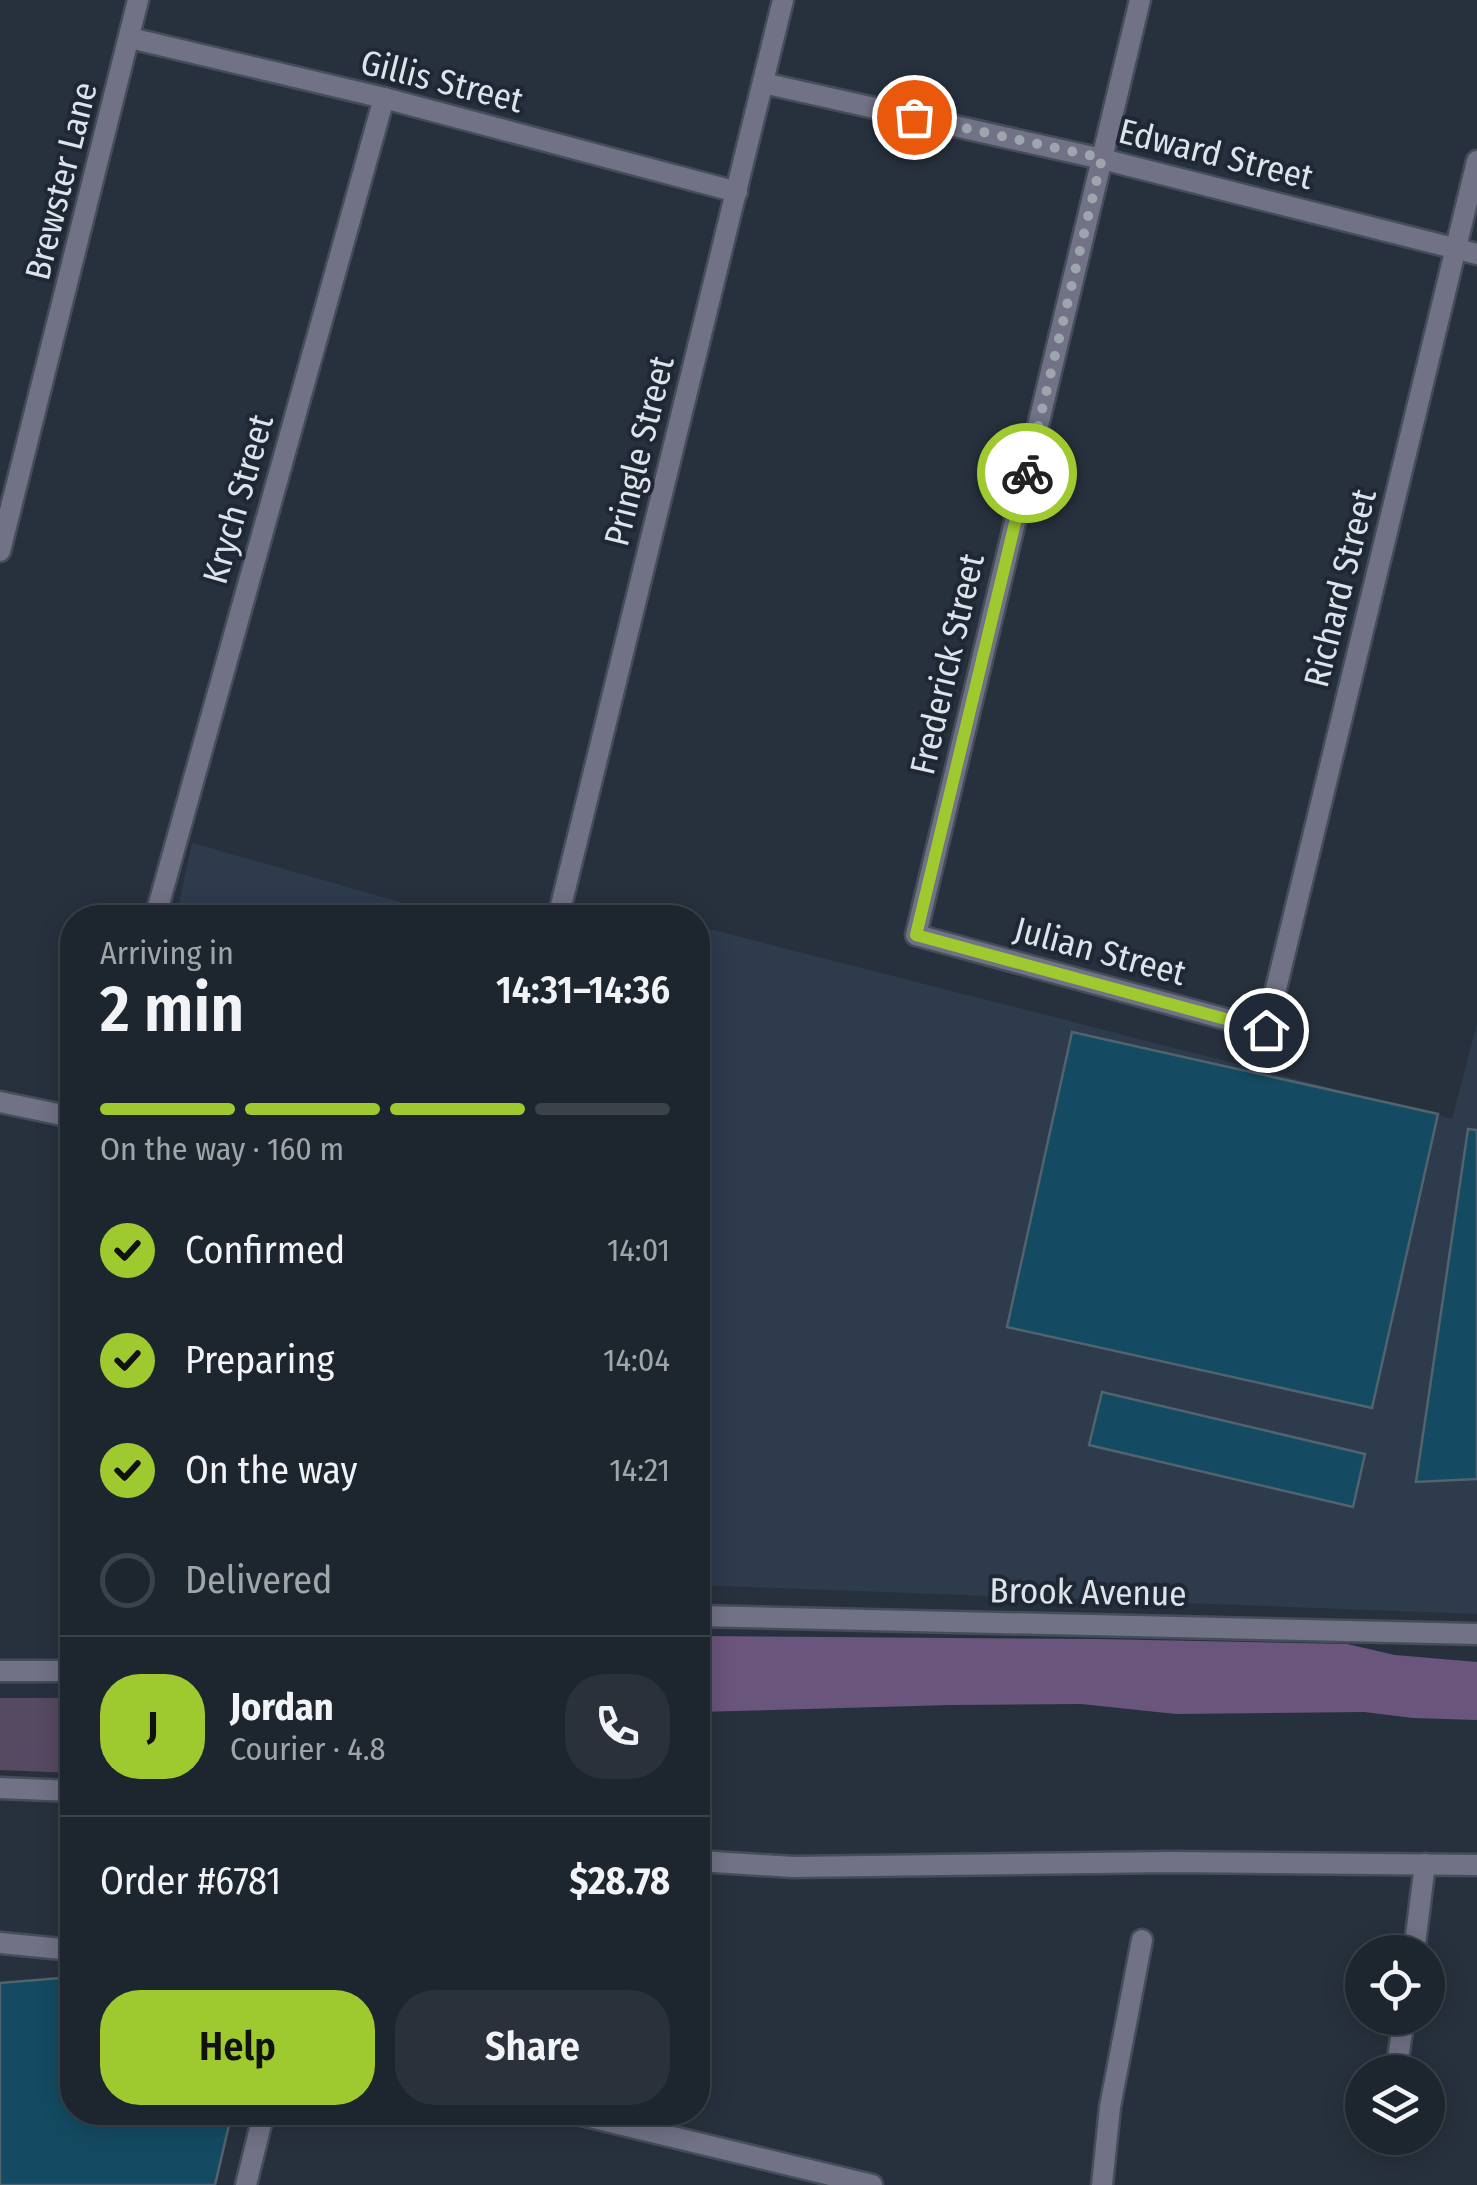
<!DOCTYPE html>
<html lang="en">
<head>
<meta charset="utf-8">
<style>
  body { margin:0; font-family:"Fira Sans Condensed",sans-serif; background:#2a313a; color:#f1f3f6; height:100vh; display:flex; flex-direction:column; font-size:38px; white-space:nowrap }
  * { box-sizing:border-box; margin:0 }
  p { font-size:32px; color:#a0a5aa }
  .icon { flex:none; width:55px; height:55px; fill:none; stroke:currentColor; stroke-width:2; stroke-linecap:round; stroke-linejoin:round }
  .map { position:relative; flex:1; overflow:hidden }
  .details { position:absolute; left:60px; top:905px; width:650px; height:1220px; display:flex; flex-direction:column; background:#1d252e; border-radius:40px; box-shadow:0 5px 25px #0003,0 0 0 2px #3b424a }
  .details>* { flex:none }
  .tools { position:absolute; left:1345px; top:1935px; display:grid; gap:20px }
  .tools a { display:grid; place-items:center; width:100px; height:100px; border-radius:50%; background:#1d252e; box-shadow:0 5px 25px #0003,0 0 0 2px #3b424a; font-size:50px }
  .pin { position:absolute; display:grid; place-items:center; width:85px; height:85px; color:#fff; margin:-42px; border:5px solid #fff; border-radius:50%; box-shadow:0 2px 10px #0007 }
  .courier { position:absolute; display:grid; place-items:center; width:100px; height:100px; margin:-50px; border:8px solid #9eca2f; border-radius:50%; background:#fff; color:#222; box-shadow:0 2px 12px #0007 }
  .headline em { font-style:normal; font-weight:600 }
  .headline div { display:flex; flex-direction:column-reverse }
  .headline { display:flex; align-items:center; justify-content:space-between; height:170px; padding:0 40px }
  h1 { font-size:65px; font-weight:600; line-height:75px }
  .bar { display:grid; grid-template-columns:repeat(4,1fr); gap:15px 10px; align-content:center; height:120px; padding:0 40px }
  .bar i { height:12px; border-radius:8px; background:#3b424a }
  .bar .selected { background:#9eca2f }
  .bar p { grid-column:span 4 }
  .line { display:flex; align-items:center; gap:25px; padding:0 40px; border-top:2px solid #3b424a }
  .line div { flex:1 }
  .round { display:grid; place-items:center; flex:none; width:105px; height:105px; border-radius:40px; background:#2a313a }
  ol { padding:0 40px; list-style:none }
  li { display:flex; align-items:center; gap:30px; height:110px }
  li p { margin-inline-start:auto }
  li .icon { padding:10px; border-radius:50%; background:#9eca2f; color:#111; stroke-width:4 }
  li:last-child { color:#a0a5aa }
  li i { width:55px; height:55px; border:5px solid #3b424a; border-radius:50% }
  .primary-button { display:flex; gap:20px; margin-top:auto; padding:20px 40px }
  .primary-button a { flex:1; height:115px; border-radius:40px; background:#9eca2f; color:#111; font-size:40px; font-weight:600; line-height:115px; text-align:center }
  .primary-button a+a { background:#2a313a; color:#f1f3f6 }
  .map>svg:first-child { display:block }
  .built { fill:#2d3b4d }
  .green { fill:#564962 }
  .forest { fill:#6a557c }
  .building { fill:#144b62; stroke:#51646d; stroke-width:2.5 }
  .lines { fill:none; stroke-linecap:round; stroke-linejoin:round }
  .lane-casing { stroke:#444d59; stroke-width:25 }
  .street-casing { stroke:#444d59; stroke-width:25 }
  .lane { stroke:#717286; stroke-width:20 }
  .street { stroke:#717286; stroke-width:20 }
  .done { stroke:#9da5ae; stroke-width:10; stroke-dasharray:0 18 }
  .route { stroke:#9eca2f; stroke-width:12 }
  .labels { text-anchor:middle; stroke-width:8; stroke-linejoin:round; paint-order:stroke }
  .street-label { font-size:35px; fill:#dde3eb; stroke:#1e2733 }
</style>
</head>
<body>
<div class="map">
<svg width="1477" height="2185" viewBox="0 0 1477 2185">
  <rect width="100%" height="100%" fill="#27313d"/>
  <!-- built -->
  <g class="built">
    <path d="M192,843L453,917H176Z"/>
    <path d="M698,926L1452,1119L1477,1024V1614L698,1585Z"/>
  </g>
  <!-- green -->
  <path class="green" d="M0,1698H72V1773L0,1770Z"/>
  <!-- forest -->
  <path class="forest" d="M698,1636L1098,1639L1347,1644L1395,1655L1477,1662V1720L1413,1718L1364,1712L1176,1714L1081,1704L950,1705L698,1712Z"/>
  <!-- building -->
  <g class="building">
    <path d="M1072,1032L1438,1114L1372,1408L1007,1327Z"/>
    <path d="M1468,1129L1477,1130V1479L1416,1482Z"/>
    <path d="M1102,1392L1365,1454L1353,1507L1089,1445Z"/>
    <path d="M72,1977V2112H232L215,2185H0V1983Z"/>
  </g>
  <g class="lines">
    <!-- lane casing -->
    <g class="lane-casing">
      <g id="lane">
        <path d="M0,1788L72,1791"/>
        <path d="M698,1861L793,1867L1171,1862L1477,1865"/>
        <path d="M0,1943L72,1950"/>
        <path d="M1414,1952L1425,1864"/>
        <path d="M1396,2072L1404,2018"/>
        <path d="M1102,2185L1110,2107L1142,1940"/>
      </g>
    </g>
    <!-- street casing -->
    <g class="street-casing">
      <g id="street">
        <path d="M1140,0L916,935L1266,1030L1477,161"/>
        <path d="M130,38L384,98L737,192"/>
        <path d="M763,83L1102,159L1477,254"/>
        <path d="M0,551L138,0"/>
        <path d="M155,918L384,98"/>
        <path d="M558,918L783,0"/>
        <path d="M0,1102L72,1117"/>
        <path d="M698,1616L1477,1634"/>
        <path d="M0,1671H72"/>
        <path d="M569,2112L872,2185"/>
        <path d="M246,2185L264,2112"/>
      </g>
    </g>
    <!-- lane -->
    <use href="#lane" class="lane"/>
    <!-- street -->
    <use href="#street" class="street"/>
  </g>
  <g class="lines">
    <!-- done -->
    <path class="done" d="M914,117L1102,158L1027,473"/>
    <!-- route -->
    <path class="route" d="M1027,473L916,935L1266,1030"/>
  </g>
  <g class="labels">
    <!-- street labels -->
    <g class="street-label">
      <text transform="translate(442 81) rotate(14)" y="12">Gillis Street</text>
      <text transform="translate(1216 154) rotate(14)" y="12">Edward Street</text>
      <text transform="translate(61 181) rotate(-76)" y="12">Brewster Lane</text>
      <text transform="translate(639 451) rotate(-76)" y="12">Pringle Street</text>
      <text transform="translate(238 499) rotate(-74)" y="12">Krych Street</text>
      <text transform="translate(1340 588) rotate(-76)" y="12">Richard Street</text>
      <text transform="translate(947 664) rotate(-77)" y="12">Frederick Street</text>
      <text transform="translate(1100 951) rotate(15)" y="12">Julian Street</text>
      <text transform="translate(1088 1592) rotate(1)" y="12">Brook Avenue</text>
    </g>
  </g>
</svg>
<div class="tools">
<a><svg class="icon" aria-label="locate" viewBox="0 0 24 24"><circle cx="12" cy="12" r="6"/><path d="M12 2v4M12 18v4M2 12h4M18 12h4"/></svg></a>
<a><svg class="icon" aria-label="layers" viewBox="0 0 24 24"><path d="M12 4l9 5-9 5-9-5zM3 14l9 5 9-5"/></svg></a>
</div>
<div class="pin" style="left:914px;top:117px;background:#ea580c"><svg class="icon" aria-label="bag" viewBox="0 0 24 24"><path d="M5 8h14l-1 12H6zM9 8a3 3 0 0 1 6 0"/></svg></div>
<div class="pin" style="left:1266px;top:1030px;background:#1f2937"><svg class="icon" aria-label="home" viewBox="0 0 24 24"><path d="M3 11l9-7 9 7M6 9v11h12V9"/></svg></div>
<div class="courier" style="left:1027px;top:473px"><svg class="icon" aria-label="bike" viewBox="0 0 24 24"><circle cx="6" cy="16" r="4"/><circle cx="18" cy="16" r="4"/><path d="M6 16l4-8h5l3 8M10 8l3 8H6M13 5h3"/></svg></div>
<section class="details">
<div class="headline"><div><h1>2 min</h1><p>Arriving in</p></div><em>14:31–14:36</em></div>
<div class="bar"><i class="selected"></i><i class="selected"></i><i class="selected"></i><i></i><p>On the way · 160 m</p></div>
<ol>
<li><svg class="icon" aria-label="check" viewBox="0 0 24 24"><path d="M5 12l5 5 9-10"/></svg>Confirmed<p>14:01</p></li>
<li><svg class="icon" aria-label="check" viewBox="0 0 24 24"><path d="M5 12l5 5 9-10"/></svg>Preparing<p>14:04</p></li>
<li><svg class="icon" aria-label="check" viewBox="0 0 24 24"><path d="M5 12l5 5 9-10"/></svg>On the way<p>14:21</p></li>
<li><i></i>Delivered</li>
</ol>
<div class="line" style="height:180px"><b class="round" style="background:#9eca2f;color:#111">J</b><div><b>Jordan</b><p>Courier · 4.8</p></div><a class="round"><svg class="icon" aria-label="phone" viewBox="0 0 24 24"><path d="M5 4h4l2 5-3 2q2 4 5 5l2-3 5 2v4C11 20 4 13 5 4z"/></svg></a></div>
<div class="line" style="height:130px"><div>Order #6781</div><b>$28.78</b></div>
<div class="primary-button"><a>Help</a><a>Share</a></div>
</section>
</div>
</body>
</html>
